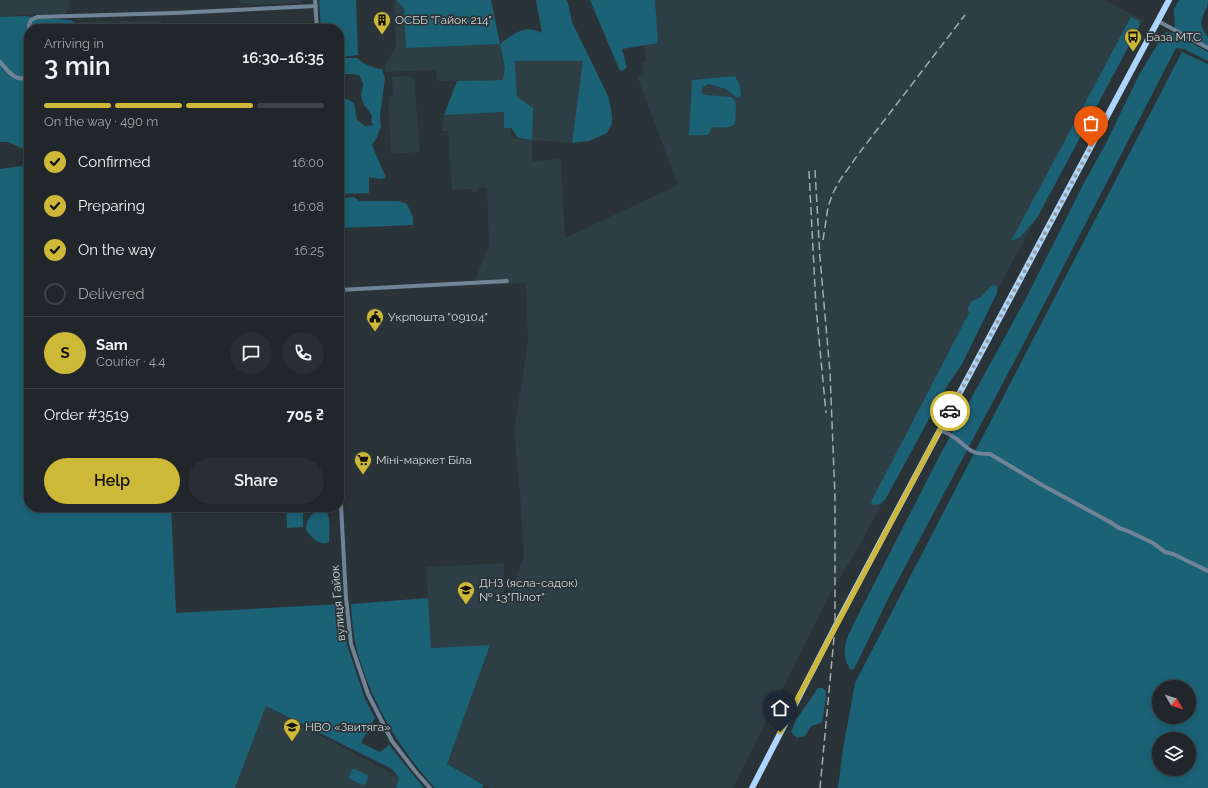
<!DOCTYPE html>
<html lang="en">
<head>
<meta charset="utf-8">
<style>
  body { margin:0; font-family:Raleway,sans-serif; background:#282e31; color:#f1f3f6; height:100vh; display:flex; flex-direction:column; font-size:15px; white-space:nowrap }
  * { box-sizing:border-box; margin:0 }
  p { font-size:13px; color:#a2a5a8 }
  .icon { flex:none; width:22px; height:22px; fill:none; stroke:currentColor; stroke-width:2; stroke-linecap:round; stroke-linejoin:round }
  .map { position:relative; flex:1; overflow:hidden }
  .sheet { position:absolute; left:24px; top:24px; width:320px; height:488px; display:flex; flex-direction:column; background:#202629; border-radius:16px; box-shadow:0 2px 10px #0003,0 0 0 1px #3d4346 }
  .sheet>* { flex:none }
  .needle { width:26px; rotate:129deg }
  .buttons { position:absolute; left:1152px; top:680px; display:grid; gap:8px }
  .buttons a { display:grid; place-items:center; width:44px; height:44px; border-radius:50%; background:#202629; box-shadow:0 2px 10px #0003,0 0 0 1px #3d4346; font-size:20px }
  .pin { position:absolute; display:grid; place-items:center; width:34px; height:34px; color:#fff; margin:-41px -17px; border-radius:50% 50% 50% 0; rotate:-45deg; box-shadow:0 0 4px #0007 }
  .pin .icon { rotate:45deg }
  .courier { position:absolute; display:grid; place-items:center; width:40px; height:40px; margin:-20px; border:3px solid #ceb837; border-radius:50%; background:#fff; color:#222; box-shadow:0 1px 5px #0007 }
  .overview em { font-style:normal; font-weight:600 }
  .overview div { display:flex; flex-direction:column-reverse }
  .overview { display:flex; align-items:center; justify-content:space-between; height:68px; padding:0 20px }
  h1 { font-size:26px; font-weight:600; line-height:30px }
  .bar { display:grid; grid-template-columns:repeat(4,1fr); gap:6px 4px; align-content:center; height:48px; padding:0 20px }
  .bar i { height:5px; border-radius:3px; background:#3d4346 }
  .bar .active { background:#ceb837 }
  .bar p { grid-column:span 4 }
  .line { display:flex; align-items:center; gap:10px; padding:0 20px; border-top:1px solid #3d4346 }
  .line div { flex:1 }
  .round { display:grid; place-items:center; flex:none; width:42px; height:42px; border-radius:21px; background:#282e31 }
  ol { padding:0 20px; list-style:none }
  li { display:flex; align-items:center; gap:12px; height:44px }
  li p { margin-inline-start:auto }
  li .icon { padding:4px; border-radius:50%; background:#ceb837; color:#111; stroke-width:4 }
  li:last-child { color:#a2a5a8 }
  li i { width:22px; height:22px; border:2px solid #3d4346; border-radius:50% }
  .cta { display:flex; gap:8px; margin-top:auto; padding:8px 20px }
  .cta a { flex:1; height:46px; border-radius:24px; background:#ceb837; color:#111; font-size:16px; font-weight:600; line-height:46px; text-align:center }
  .cta a+a { background:#282e31; color:#f1f3f6 }
  .map>svg:first-child { display:block }
  .built { fill:#2e3e45 }
  .green { fill:#1c6277; fill-rule:evenodd }
  .lines { fill:none; stroke-linecap:round; stroke-linejoin:round }
  .minor { stroke:#708397; stroke-width:4 }
  .primary { stroke:#add5fd; stroke-width:6 }
  .rail { stroke:#a5acae; stroke-width:1.5; stroke-dasharray:8 4; stroke-linecap:butt }
  .done { stroke:#969da0; stroke-width:4; stroke-dasharray:0 7.2 }
  .route { stroke:#ceb837; stroke-width:5 }
  .labels { text-anchor:middle; stroke-width:3.5; stroke-linejoin:round; paint-order:stroke }
  .poi-label { font-size:12px; fill:#d0d6d8; stroke:#2a3337; text-anchor:start }
  .street-label { font-size:12px; fill:#d0d6d8; stroke:#2a3337 }
</style>
</head>
<body>
<div class="map">
<svg width="1208" height="788" viewBox="0 0 1208 788">
  <rect width="100%" height="100%" fill="#2a3337"/>
  <!-- built -->
  <g class="built">
    <path d="M0,0H70V6L65,15L28,14L0,17Z"/>
    <path d="M240,0H303L300,3L249,5V3H240Z"/>
    <path d="M417,0H491L505,68V80L437,81L436,70L385,72L384,66L396,47L394,1Z"/>
    <path d="M655,0H1104L1143,20L857,550L830,594L733,788H490L447,764L490,645L431,648L426,567L504,563V609L524,556L520,492L514,429L528,343L526,287L525,283L473,286L489,244L487,188H477V192H472V189L452,190L448,131H441L444,115L504,112V128H511V138L532,140L517,97L515,61H584L572,143L532,140V161L561,159L565,238L678,185L637,76L644,75L642,63L646,62L644,45L657,43Z"/>
    <path d="M161,20V29H80V22Z"/>
    <path d="M404,76L414,78L420,152L391,154L388,99L393,93L392,77Z"/>
    <path d="M266,706L400,778L396,788H235Z"/>
  </g>
  <!-- green -->
  <g class="green">
    <path d="M319,0H356L358,55L339,57V29H321Z"/>
    <path d="M396,0H491L500,44C509,37 521,27 533,30C536,30 539,32 542,33L536,0H566L568,4L572,22L609,98L612,117V123L607,133L589,141L572,143L583,61H515L517,97L533,108L532,140L518,138L511,128H504V112L444,115L457,81L503,80L505,68L500,44L406,48L404,8Z"/>
    <path d="M590,0H655L658,43L622,49L627,67L625,69L621,71L619,69Z"/>
    <path d="M1179,0H1208C1208,15 1193,19 1208,37V47L1175,29L1174,9Z"/>
    <path d="M25,16L38,18L71,20L80,27V29H29V151L8,142H0V17Z"/>
    <path d="M1131,17L1139,21V27L1037,218L1019,238L1011,241Z"/>
    <path d="M1166,32L1173,33L1208,52V61L1184,49L1176,48L1023,345L890,595L857,663L853,670L850,669C839,650 847,639 855,621L940,455L1023,304L1084,183L1106,143L1139,75L1160,40Z"/>
    <path d="M1182,52L1208,64V788H838L843,749L855,683ZM1159,687H1189V717H1159ZM1159,739H1189V769H1159Z"/>
    <path d="M346,58H357L363,63L375,68L382,69L385,78L380,117L381,127L376,139L372,145L386,178L380,179L369,177V193L339,194V95L354,103L357,120L365,126L374,125L371,122L372,115L364,105L361,96L363,84L360,76L354,74H339V59Z"/>
    <path d="M735,76L740,86L741,96L737,98L726,89L708,84L703,87L701,92L706,95L732,97L736,103L735,124C729,129 720,127 712,127L708,135H689L692,80Z"/>
    <path d="M29,165V507H171L176,613L342,604L347,645L365,699L375,718L361,743L380,752L389,745L424,788H396L399,778L392,769L266,706L235,788H0V169Z"/>
    <path d="M354,197L359,201H398L407,204L413,217V225L341,228L339,227V201L345,198Z"/>
    <path d="M994,285L997,287V293L962,364L947,386L885,500L879,504L873,505L871,502L969,313L968,308L972,301L981,297L991,286Z"/>
    <path d="M286,507H303V527L287,528Z"/>
    <path d="M324,508C332,517 329,531 329,542C320,547 311,537 306,530C306,518 313,511 324,508Z"/>
    <path d="M428,598L431,648L490,645L447,764L484,785L482,788H435C398,748 370,700 356,647C353,633 352,618 351,604Z"/>
    <path d="M818,688H822L826,691V699L822,722L815,725L811,726L805,736L797,738L791,732L796,720Z"/>
    <path d="M353,768L369,776L364,786L348,778Z"/>
  </g>
  <g class="lines">
    <!-- minor -->
    <g class="minor">
      <path d="M315,0L317,29"/>
      <path d="M1158,21L1208,48"/>
      <path d="M29,59V25L31,20L37,17L174,13L316,6"/>
      <path d="M0,62C6,68 14,81 24,78L28,69L29,60"/>
      <path d="M339,290L507,281"/>
      <path d="M940,430C944,432 948,433 952,436C968,445 967,455 990,454L1042,485L1110,522L1119,528L1128,531L1153,543L1165,552L1173,554L1208,571"/>
      <path d="M339,468L346,598L351,644L368,694L392,741L415,771L430,788"/>
    </g>
    <!-- primary -->
    <path class="primary" d="M752,788L835,627L1169,0"/>
    <!-- rail -->
    <g class="rail">
      <path d="M815,170L820,258L830,372L835,497V627L820,788"/>
      <path d="M809,171L816,307L826,413"/>
      <path d="M823,240L828,207L833,193L840,180L860,152L965,15"/>
    </g>
  </g>
  <g class="lines">
    <!-- done -->
    <path class="done" d="M950,411L1091,147"/>
    <!-- route -->
    <path class="route" d="M780,732L950,411"/>
  </g>
  <!-- icons -->
  <defs>
    <g id="building-pin" transform="scale(0.9)"><path d="M0 17L-7.5 6A9.5 9.5 0 1 1 7.5 6Z" fill="#ceb837" stroke="#2a3337"/><path d="M-4-6H4V6H1V3H-1V6H-4ZM-2.5-4.3h1.7v1.8h-1.7ZM.8-4.3h1.7v1.8H.8ZM-2.5-1h1.7V.8h-1.7ZM.8-1h1.7V.8H.8Z" fill="#111"/></g>
    <g id="bus-pin" transform="scale(0.9)"><path d="M0 17L-7.5 6A9.5 9.5 0 1 1 7.5 6Z" fill="#ceb837" stroke="#2a3337"/><path d="M-5-6H5V4H4V6H2V4H-2V6H-4V4H-5ZM-3.5-4V0h7V-4ZM-3.5 1.2v1.5H-2V1.2ZM2 1.2v1.5H3.5V1.2Z" fill="#111"/></g>
    <g id="civic-pin" transform="scale(0.9)"><path d="M0 17L-7.5 6A9.5 9.5 0 1 1 7.5 6Z" fill="#ceb837" stroke="#2a3337"/><path d="M-.6-6.5H3V-4.5H.6V-3L4-1V1h2V6H-6V1h2V-1L-.6-3ZM-1.2 2.5V6h2.4V2.5Z" fill="#111"/></g>
    <g id="supermarket-pin" transform="scale(0.9)"><path d="M0 17L-7.5 6A9.5 9.5 0 1 1 7.5 6Z" fill="#ceb837" stroke="#2a3337"/><path d="M-6-5.5h2.5l.6 2H6L4.5 2H-2.5L-4.4-4H-6ZM-1.5 3.2a1.3 1.3 0 1 0 .1 0ZM3 3.2a1.3 1.3 0 1 0 .1 0Z" fill="#111"/></g>
    <g id="school-pin" transform="scale(0.9)"><path d="M0 17L-7.5 6A9.5 9.5 0 1 1 7.5 6Z" fill="#ceb837" stroke="#2a3337"/><path d="M0-5L7-2L0 1L-7-2ZM-4 1L0 2.5L4 1V4Q0 6-4 4Z" fill="#111"/></g>
  </defs>
  <g fill-rule="evenodd">
    <use href="#building-pin" x="382" y="20"/>
    <use href="#bus-pin" x="1133" y="37"/>
    <use href="#civic-pin" x="375" y="317"/>
    <use href="#supermarket-pin" x="363" y="460"/>
    <use href="#school-pin" x="466" y="590"/>
    <use href="#school-pin" x="292" y="727"/>
  </g>
  <g class="labels">
    <!-- poi labels -->
    <g class="poi-label">
      <text x="395" y="24">ОСББ "Гайок 214"</text>
      <text x="1146" y="41">База МТС</text>
      <text x="388" y="321">Укрпошта "09104"</text>
      <text x="376" y="464">Міні-маркет Біла</text>
      <text x="479" y="587">ДНЗ (ясла-садок)<tspan x="479" dy="14">№ 13"Пілот"</tspan></text>
      <text x="305" y="731">НВО «Звитяга»</text>
    </g>
    <!-- street labels -->
    <g class="street-label">
      <text transform="translate(338 603) rotate(-95)" y="4">вулиця Гайок</text>
    </g>
  </g>
</svg>
<div class="buttons">
<a><svg class="needle" viewBox="-14 -14 28 28"><path d="M0-13l5 13h-10z" fill="#e53935"/><path d="M0 13l5-13h-10z" fill="#a2a5a8"/></svg></a>
<a><svg class="icon" aria-label="layers" viewBox="0 0 24 24"><path d="M12 4l9 5-9 5-9-5zM3 14l9 5 9-5"/></svg></a>
</div>
<div class="pin" style="left:1091px;top:147px;background:#ea580c"><svg class="icon" aria-label="bag" viewBox="0 0 24 24"><path d="M5 8h14l-1 12H6zM9 8a3 3 0 0 1 6 0"/></svg></div>
<div class="pin" style="left:780px;top:732px;background:#1f2937"><svg class="icon" aria-label="home" viewBox="0 0 24 24"><path d="M3 11l9-7 9 7M6 9v11h12V9"/></svg></div>
<div class="courier" style="left:950px;top:411px"><svg class="icon" aria-label="car" viewBox="0 0 24 24"><path d="M5 17H2v-5l4-1 3-4h7l3 4 3 1v5h-3M9 17h6M6 11h13"/><circle cx="7" cy="17" r="2"/><circle cx="17" cy="17" r="2"/></svg></div>
<section class="sheet">
<div class="overview"><div><h1>3 min</h1><p>Arriving in</p></div><em>16:30–16:35</em></div>
<div class="bar"><i class="active"></i><i class="active"></i><i class="active"></i><i></i><p>On the way · 490 m</p></div>
<ol>
<li><svg class="icon" aria-label="check" viewBox="0 0 24 24"><path d="M5 12l5 5 9-10"/></svg>Confirmed<p>16:00</p></li>
<li><svg class="icon" aria-label="check" viewBox="0 0 24 24"><path d="M5 12l5 5 9-10"/></svg>Preparing<p>16:08</p></li>
<li><svg class="icon" aria-label="check" viewBox="0 0 24 24"><path d="M5 12l5 5 9-10"/></svg>On the way<p>16:25</p></li>
<li><i></i>Delivered</li>
</ol>
<div class="line" style="height:72px"><b class="round" style="background:#ceb837;color:#111">S</b><div><b>Sam</b><p>Courier · 4.4</p></div><a class="round"><svg class="icon" aria-label="chat" viewBox="0 0 24 24"><path d="M4 5h16v11H9l-5 4z"/></svg></a><a class="round"><svg class="icon" aria-label="phone" viewBox="0 0 24 24"><path d="M5 4h4l2 5-3 2q2 4 5 5l2-3 5 2v4C11 20 4 13 5 4z"/></svg></a></div>
<div class="line" style="height:52px"><div>Order #3519</div><b>705 ₴</b></div>
<div class="cta"><a>Help</a><a>Share</a></div>
</section>
</div>
</body>
</html>
